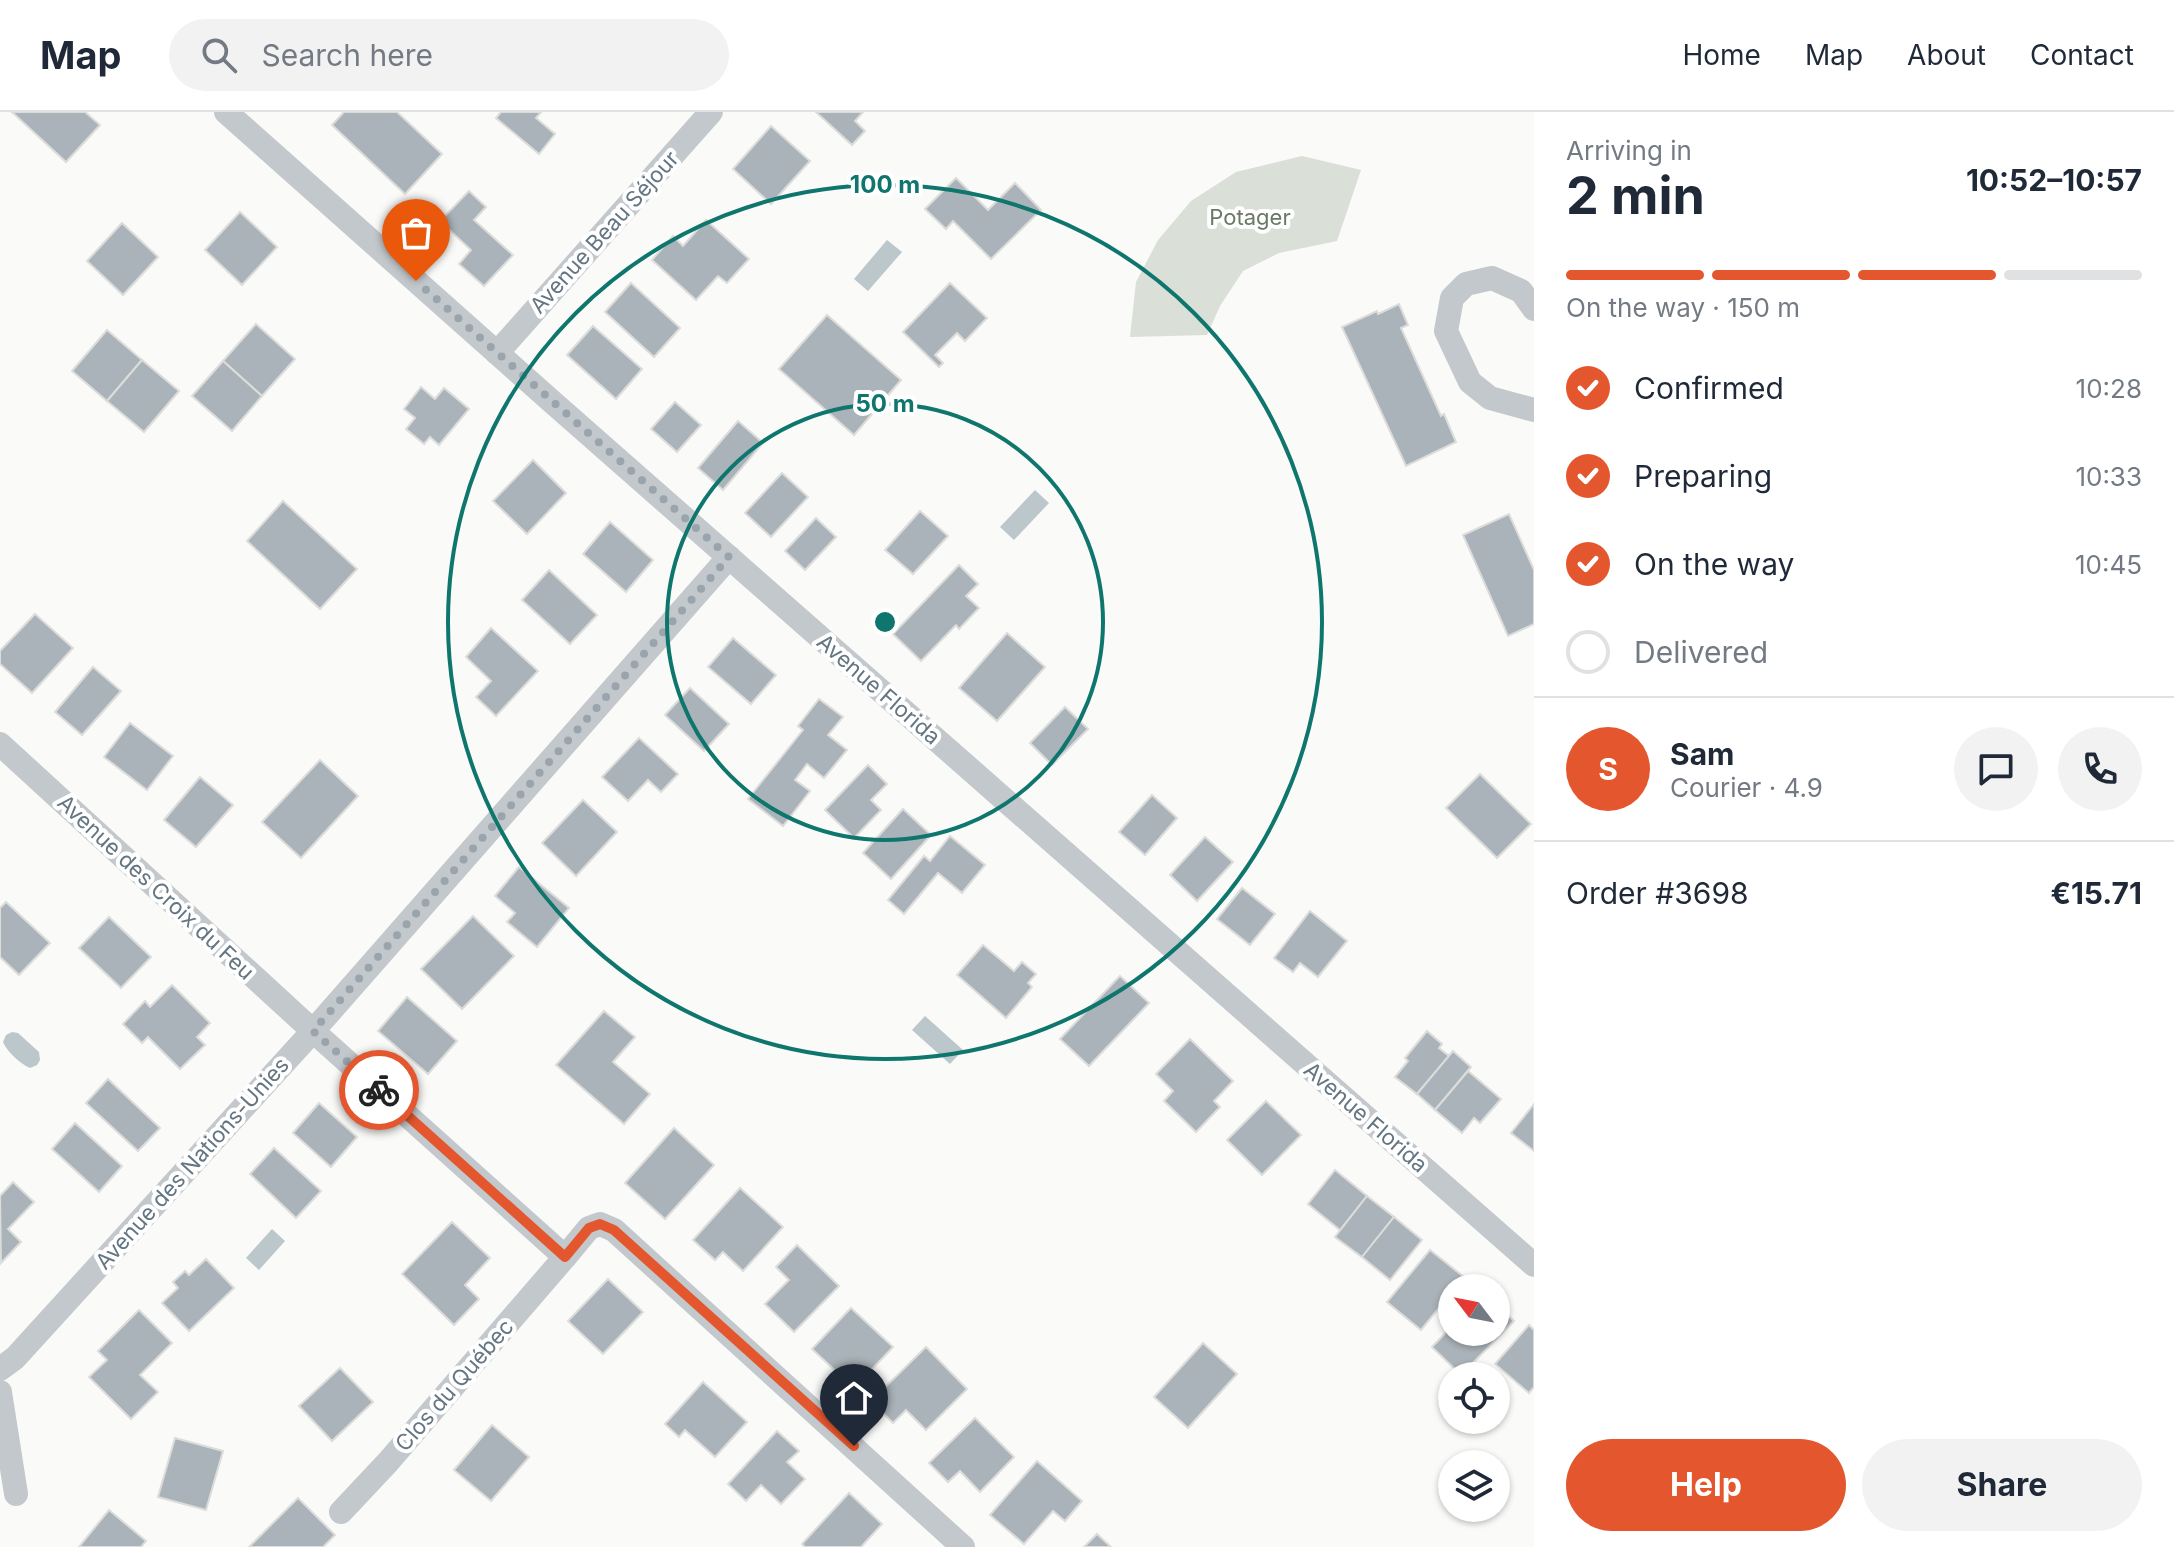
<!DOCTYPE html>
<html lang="en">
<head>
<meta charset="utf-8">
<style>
  body { margin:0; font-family:Inter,sans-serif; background:#f2f2f3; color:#1f2937; height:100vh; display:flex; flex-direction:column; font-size:30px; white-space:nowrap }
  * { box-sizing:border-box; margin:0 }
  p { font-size:26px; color:#747a83 }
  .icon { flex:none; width:44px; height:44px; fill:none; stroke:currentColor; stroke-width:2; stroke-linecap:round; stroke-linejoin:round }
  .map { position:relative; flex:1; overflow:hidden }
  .details { display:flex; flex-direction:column; background:#fff; width:640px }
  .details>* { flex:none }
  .needle { width:52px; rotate:302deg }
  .fabs { position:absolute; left:1438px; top:1162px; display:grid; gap:16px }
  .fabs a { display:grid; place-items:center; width:72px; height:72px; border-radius:50%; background:#fff; box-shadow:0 2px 6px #0004; font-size:40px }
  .pin { position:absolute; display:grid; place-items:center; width:68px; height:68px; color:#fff; margin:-82px -34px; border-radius:50% 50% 50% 0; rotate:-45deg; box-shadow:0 0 8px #0007 }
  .pin .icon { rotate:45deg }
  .courier { position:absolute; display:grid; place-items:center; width:80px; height:80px; margin:-40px; border:6px solid #e4572e; border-radius:50%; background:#fff; color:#222; box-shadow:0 2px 10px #0007 }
  .headline em { font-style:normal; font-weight:700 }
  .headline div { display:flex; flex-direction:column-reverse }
  .headline { display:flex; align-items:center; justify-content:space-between; height:136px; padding:0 32px }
  h1 { font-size:52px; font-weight:700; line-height:60px }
  .bar { display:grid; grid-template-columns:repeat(4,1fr); gap:12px 8px; align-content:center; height:96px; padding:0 32px }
  .bar i { height:10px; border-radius:6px; background:#e0e1e3 }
  .bar .selected { background:#e4572e }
  .bar p { grid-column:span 4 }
  .line { display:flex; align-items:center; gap:20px; padding:0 32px; border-top:2px solid #e0e1e3 }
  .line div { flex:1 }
  .round { display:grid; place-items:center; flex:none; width:84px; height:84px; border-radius:42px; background:#f2f2f3 }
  ol { padding:0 32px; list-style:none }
  li { display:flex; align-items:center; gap:24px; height:88px }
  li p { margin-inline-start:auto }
  li .icon { padding:8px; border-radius:50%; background:#e4572e; color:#fff; stroke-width:4 }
  li:last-child { color:#747a83 }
  li i { width:44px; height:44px; border:4px solid #e0e1e3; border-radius:50% }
  .action { display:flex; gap:16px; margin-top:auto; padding:16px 32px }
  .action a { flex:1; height:92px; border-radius:48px; background:#e4572e; color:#fff; font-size:32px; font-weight:700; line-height:92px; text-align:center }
  .action a+a { background:#f2f2f3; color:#1f2937 }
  header { display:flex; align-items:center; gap:48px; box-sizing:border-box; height:112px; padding:0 40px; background:#fff; border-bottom:2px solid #e0e1e3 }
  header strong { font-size:38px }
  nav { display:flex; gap:44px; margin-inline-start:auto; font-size:28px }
  .search { width:560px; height:72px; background:#f2f2f3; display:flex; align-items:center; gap:20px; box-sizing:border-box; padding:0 28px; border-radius:44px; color:#747a83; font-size:30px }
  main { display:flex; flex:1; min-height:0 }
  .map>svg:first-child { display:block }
  .green { fill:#dadfd7 }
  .water { fill:#bbc7cb }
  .building { fill:#aab3b9; stroke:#dcdcda; stroke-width:2 }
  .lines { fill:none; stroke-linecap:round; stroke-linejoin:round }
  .minor { stroke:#c3c8cc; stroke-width:24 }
  .done { stroke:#99a4ac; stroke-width:8; stroke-dasharray:0 14.4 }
  .route { stroke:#e4572e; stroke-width:10 }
  .ring { fill:none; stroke:#0f766e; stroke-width:4 }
  .labels { text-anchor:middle; stroke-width:8; stroke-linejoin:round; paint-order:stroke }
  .park-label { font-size:22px; fill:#687a64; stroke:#fff }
  .street-label { font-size:22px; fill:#657683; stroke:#fff }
  .centre { fill:#0f766e; stroke:#fff; stroke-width:4 }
  .ring-label { font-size:24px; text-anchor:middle; font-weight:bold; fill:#0f766e; stroke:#fff; stroke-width:8; stroke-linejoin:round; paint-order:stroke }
</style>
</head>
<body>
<header>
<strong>Map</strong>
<div class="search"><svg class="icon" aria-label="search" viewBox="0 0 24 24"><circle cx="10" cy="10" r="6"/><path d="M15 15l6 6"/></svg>Search here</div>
<nav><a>Home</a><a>Map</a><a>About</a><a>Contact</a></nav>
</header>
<main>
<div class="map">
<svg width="1534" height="1435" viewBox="0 0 1534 1435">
  <rect width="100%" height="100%" fill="#fafaf8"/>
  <!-- green -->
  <path class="green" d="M1302,44L1361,58L1337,129L1279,141L1243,159L1220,194L1207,223L1130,225L1136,170L1158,128L1191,89L1236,60Z"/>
  <!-- water -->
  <g class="water">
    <path d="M887,128L902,140L868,179L854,167Z"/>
    <path d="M1035,378L1049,391L1014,428L1000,415Z"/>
    <path d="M925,904L963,938L950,952L912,918Z"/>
    <path d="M12,920L18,921L39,940L40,948L37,953L30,956C21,952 7,940 3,930L6,923Z"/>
    <path d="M272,1117L285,1129L259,1158L246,1146Z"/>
  </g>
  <!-- building -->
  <g class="building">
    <path d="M12,0H85L100,13L66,50Z"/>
    <path d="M344,0H397L442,42L405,82L332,13Z"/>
    <path d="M501,0H541L536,6L555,22L539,42L496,6Z"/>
    <path d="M816,0H863L855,9L865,19L852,33Z"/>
    <path d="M771,14L810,49L771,92L733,57Z"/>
    <path d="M956,66L988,98L1015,71L1041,98L991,147L953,109L946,117L925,97Z"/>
    <path d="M469,79L486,95L474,108L513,143L484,174L459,152L471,138L440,109Z"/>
    <path d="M240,100L277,135L242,173L205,138Z"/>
    <path d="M706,108L749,147L727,171L718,164L696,188L652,148L673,124L683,134Z"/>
    <path d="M122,111L158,145L123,183L87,149Z"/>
    <path d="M631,171L680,216L654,245L605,200Z"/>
    <path d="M950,171L987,206L965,229L957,221L935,243L943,251L939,255L903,220Z"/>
    <path d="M1399,192L1408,213L1401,216L1441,304L1444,302L1456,330L1406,354L1342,215L1377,199L1378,202Z"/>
    <path d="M827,203L901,268L854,323L779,257Z"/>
    <path d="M256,212L295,247L262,284L223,249Z"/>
    <path d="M593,214L642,257L616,287L567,243Z"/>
    <path d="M107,218L142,248L107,289L72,259Z"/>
    <path d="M142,248L179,279L144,320L107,289Z"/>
    <path d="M223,249L262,284L232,319L192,284Z"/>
    <path d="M421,275L435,287L444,276L469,297L439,333L430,325L424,332L406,317L415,306L404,297Z"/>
    <path d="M675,290L701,313L677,340L651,317Z"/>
    <path d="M738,309L763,331L723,378L698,356Z"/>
    <path d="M533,348L566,381L527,422L493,389Z"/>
    <path d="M782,361L808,385L771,425L745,401Z"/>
    <path d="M283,389L357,457L320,497L247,429Z"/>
    <path d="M920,399L948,424L913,462L885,438Z"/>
    <path d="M1509,402L1534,458V512L1508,524L1463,423Z"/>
    <path d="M816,406L836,425L805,458L785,439Z"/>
    <path d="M610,410L653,448L626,480L583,442Z"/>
    <path d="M959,453L978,472L966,484L979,496L959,517L956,513L921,549L893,522Z"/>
    <path d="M549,458L597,503L570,532L522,488Z"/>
    <path d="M35,502L73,536L32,581L0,552V539Z"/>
    <path d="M491,516L538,559L496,604L476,585L491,569L466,545Z"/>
    <path d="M1007,521L1045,555L997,609L959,576Z"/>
    <path d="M733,526L776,563L751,592L708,555Z"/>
    <path d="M93,555L121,579L82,623L55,600Z"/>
    <path d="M690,576L729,612L704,639L665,603Z"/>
    <path d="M819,587L843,605L828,623L847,638L824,666L807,652L795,668L810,679L783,714L748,687L803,618L798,614Z"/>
    <path d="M1065,595L1088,617L1052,653L1030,631Z"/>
    <path d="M130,611L173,644L147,678L104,645Z"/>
    <path d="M639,626L678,662L661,680L648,668L628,689L602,665Z"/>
    <path d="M320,648L358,684L301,746L262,710Z"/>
    <path d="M868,653L887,672L871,688L881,698L854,726L825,698Z"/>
    <path d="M1480,662L1531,712L1497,746L1446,696Z"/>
    <path d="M200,665L233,693L196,735L164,708Z"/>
    <path d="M1152,683L1177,706L1145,743L1119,720Z"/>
    <path d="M583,688L617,720L576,764L542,731Z"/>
    <path d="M903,697L931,723L891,767L863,741Z"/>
    <path d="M950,724L985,753L962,781L938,761L904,802L888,788L924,744L930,749Z"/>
    <path d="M1205,725L1233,750L1197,789L1170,763Z"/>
    <path d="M519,755L569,796L537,835L507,810L515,801L495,784Z"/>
    <path d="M1242,776L1275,802L1250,833L1217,807Z"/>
    <path d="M6,790L50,831L19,863L0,845V796Z"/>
    <path d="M1310,799L1347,829L1318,865L1300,851L1293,860L1274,846Z"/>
    <path d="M473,804L514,844L462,897L421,857Z"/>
    <path d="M109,805L151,845L121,876L79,836Z"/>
    <path d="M983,833L1014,859L1022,850L1036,862L1028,871L1032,875L1006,906L957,863Z"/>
    <path d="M1120,864L1149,891L1089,954L1060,927Z"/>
    <path d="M172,873L210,911L197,925L205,933L180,957L148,925L142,931L123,912L145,889L150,895Z"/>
    <path d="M407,885L457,929L428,962L378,919Z"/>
    <path d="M604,899L635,925L613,950L650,982L624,1012L556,953Z"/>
    <path d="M1427,919L1442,932L1439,936L1449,944L1417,982L1395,965L1408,949L1405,946Z"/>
    <path d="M1190,927L1233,969L1214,989L1220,995L1196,1020L1164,989L1173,979L1156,962Z"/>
    <path d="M1453,939L1471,955L1435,998L1417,982Z"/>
    <path d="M1468,959L1501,987L1480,1011L1474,1006L1462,1021L1435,998Z"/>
    <path d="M108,967L160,1016L138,1039L86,991Z"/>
    <path d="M1266,989L1301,1023L1262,1063L1227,1028Z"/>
    <path d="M319,991L357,1025L331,1055L293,1021Z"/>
    <path d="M1534,992V1039L1511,1021Z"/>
    <path d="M75,1011L122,1054L99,1080L52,1037Z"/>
    <path d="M674,1016L714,1053L665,1107L625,1071Z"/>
    <path d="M274,1036L321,1079L296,1106L250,1062Z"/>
    <path d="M1335,1058L1367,1084L1340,1118L1308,1092Z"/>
    <path d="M13,1070L34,1090L8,1117L21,1130L1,1151L0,1084Z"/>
    <path d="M740,1076L783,1115L743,1159L723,1140L715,1148L693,1128Z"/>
    <path d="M1367,1084L1394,1105L1362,1145L1335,1125Z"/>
    <path d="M1394,1105L1422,1128L1390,1168L1362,1145Z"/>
    <path d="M452,1110L490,1146L465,1173L479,1187L454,1213L402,1162Z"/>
    <path d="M797,1133L839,1174L794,1220L765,1192L789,1168L776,1155Z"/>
    <path d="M1430,1138L1464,1165L1455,1176H1452V1180L1421,1218L1387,1190Z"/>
    <path d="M206,1147L234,1176L189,1219L162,1191L178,1176L173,1170L185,1159L189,1163Z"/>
    <path d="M608,1167L643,1200L603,1242L568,1209Z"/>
    <path d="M1496,1192L1514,1209L1461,1263L1432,1235L1452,1214V1220H1496Z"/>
    <path d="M851,1196L893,1235L854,1276L812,1237Z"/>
    <path d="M139,1198L172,1231L140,1263L158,1280L131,1307L89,1265L107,1248L98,1239Z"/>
    <path d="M1529,1213L1534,1218V1275L1529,1281L1495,1252Z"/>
    <path d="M1203,1231L1237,1262L1188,1316L1154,1285Z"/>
    <path d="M926,1235L967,1277L926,1318L906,1298L893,1311L871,1289Z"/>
    <path d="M340,1256L373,1290L332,1329L299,1294Z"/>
    <path d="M703,1270L747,1310L715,1345L685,1318L679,1325L665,1312Z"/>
    <path d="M975,1306L1014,1345L980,1380L960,1359L948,1370L929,1351Z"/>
    <path d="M492,1313L529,1345L491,1389L454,1358Z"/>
    <path d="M777,1319L799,1339L787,1350L805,1367L781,1392L761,1373L746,1389L728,1372Z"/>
    <path d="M175,1326L223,1339L206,1398L158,1385Z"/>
    <path d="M1037,1349L1082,1389L1065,1409L1053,1399L1024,1432L990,1403Z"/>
    <path d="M849,1381L882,1412L861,1435H805L802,1432Z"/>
    <path d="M298,1386L335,1423L323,1435H249Z"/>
    <path d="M109,1398L146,1429L141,1435H79Z"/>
    <path d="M1097,1422L1111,1435H1084Z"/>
  </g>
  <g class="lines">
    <!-- minor -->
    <g class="minor">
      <path d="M226,0L550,288L1534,1153"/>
      <path d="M1534,197L1521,179L1492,166L1466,172L1452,186L1446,219L1470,270L1490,286L1534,298"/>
      <path d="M497,241L711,0"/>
      <path d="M0,632L313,919L565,1145L589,1116L600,1112L614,1118L963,1435"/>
      <path d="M0,1257L15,1246L313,919L729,445"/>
      <path d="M0,1280L16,1382"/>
      <path d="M341,1400L388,1350L565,1145"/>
    </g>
  </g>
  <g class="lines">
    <!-- done -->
    <path class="done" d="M379,978L313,919L729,445L416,169"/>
    <!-- route -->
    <path class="route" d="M379,978L565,1145L589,1116L600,1112L614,1118L854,1334"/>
  </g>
  <!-- distance rings -->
  <g class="ring">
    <circle cx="885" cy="510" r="218"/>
    <circle cx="885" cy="510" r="437"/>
  </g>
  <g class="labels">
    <!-- park labels -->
    <g class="park-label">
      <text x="1250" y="113">Potager</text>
    </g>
    <!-- street labels -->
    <g class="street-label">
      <text transform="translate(604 120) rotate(-48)" y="8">Avenue Beau Séjour</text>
      <text transform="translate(879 577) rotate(41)" y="8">Avenue Florida</text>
      <text transform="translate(156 775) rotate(43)" y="8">Avenue des Croix du Feu</text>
      <text transform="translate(1366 1005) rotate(41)" y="8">Avenue Florida</text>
      <text transform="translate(192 1051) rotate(-48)" y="8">Avenue des Nations-Unies</text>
      <text transform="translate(454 1273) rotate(-49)" y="8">Clos du Québec</text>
    </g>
  </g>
  <circle cx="885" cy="510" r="12" class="centre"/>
  <g class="ring-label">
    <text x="885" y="81">100 m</text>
    <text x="885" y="300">50 m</text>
  </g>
</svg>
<div class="fabs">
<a><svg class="needle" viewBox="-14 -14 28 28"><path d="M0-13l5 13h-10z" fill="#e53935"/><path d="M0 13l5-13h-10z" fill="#747a83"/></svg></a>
<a><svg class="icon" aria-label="locate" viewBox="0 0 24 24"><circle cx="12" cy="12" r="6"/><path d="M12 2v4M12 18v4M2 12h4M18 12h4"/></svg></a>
<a><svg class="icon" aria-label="layers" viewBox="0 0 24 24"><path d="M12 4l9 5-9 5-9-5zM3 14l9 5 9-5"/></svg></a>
</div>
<div class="pin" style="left:416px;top:169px;background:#ea580c"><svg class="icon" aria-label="bag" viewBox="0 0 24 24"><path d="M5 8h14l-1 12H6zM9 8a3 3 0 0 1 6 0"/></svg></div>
<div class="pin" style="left:854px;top:1334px;background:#1f2937"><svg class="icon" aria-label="home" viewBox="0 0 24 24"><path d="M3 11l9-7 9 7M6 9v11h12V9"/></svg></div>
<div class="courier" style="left:379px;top:978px"><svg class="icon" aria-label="bike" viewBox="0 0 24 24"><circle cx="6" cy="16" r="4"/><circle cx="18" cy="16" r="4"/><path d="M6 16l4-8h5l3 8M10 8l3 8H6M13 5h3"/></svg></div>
</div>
<section class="details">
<div class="headline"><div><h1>2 min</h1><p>Arriving in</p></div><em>10:52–10:57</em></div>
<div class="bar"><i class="selected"></i><i class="selected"></i><i class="selected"></i><i></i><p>On the way · 150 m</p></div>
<ol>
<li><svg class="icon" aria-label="check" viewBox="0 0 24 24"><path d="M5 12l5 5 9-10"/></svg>Confirmed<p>10:28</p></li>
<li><svg class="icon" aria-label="check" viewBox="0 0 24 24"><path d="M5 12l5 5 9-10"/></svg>Preparing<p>10:33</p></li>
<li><svg class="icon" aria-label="check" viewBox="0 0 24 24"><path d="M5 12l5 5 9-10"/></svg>On the way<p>10:45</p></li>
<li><i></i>Delivered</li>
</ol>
<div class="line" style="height:144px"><b class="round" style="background:#e4572e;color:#fff">S</b><div><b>Sam</b><p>Courier · 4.9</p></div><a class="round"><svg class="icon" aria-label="chat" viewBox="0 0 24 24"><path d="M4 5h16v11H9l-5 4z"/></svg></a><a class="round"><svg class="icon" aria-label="phone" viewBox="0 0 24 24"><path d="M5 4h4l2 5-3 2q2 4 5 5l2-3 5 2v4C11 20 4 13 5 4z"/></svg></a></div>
<div class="line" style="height:104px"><div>Order #3698</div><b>€15.71</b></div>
<div class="action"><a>Help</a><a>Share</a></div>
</section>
</main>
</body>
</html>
